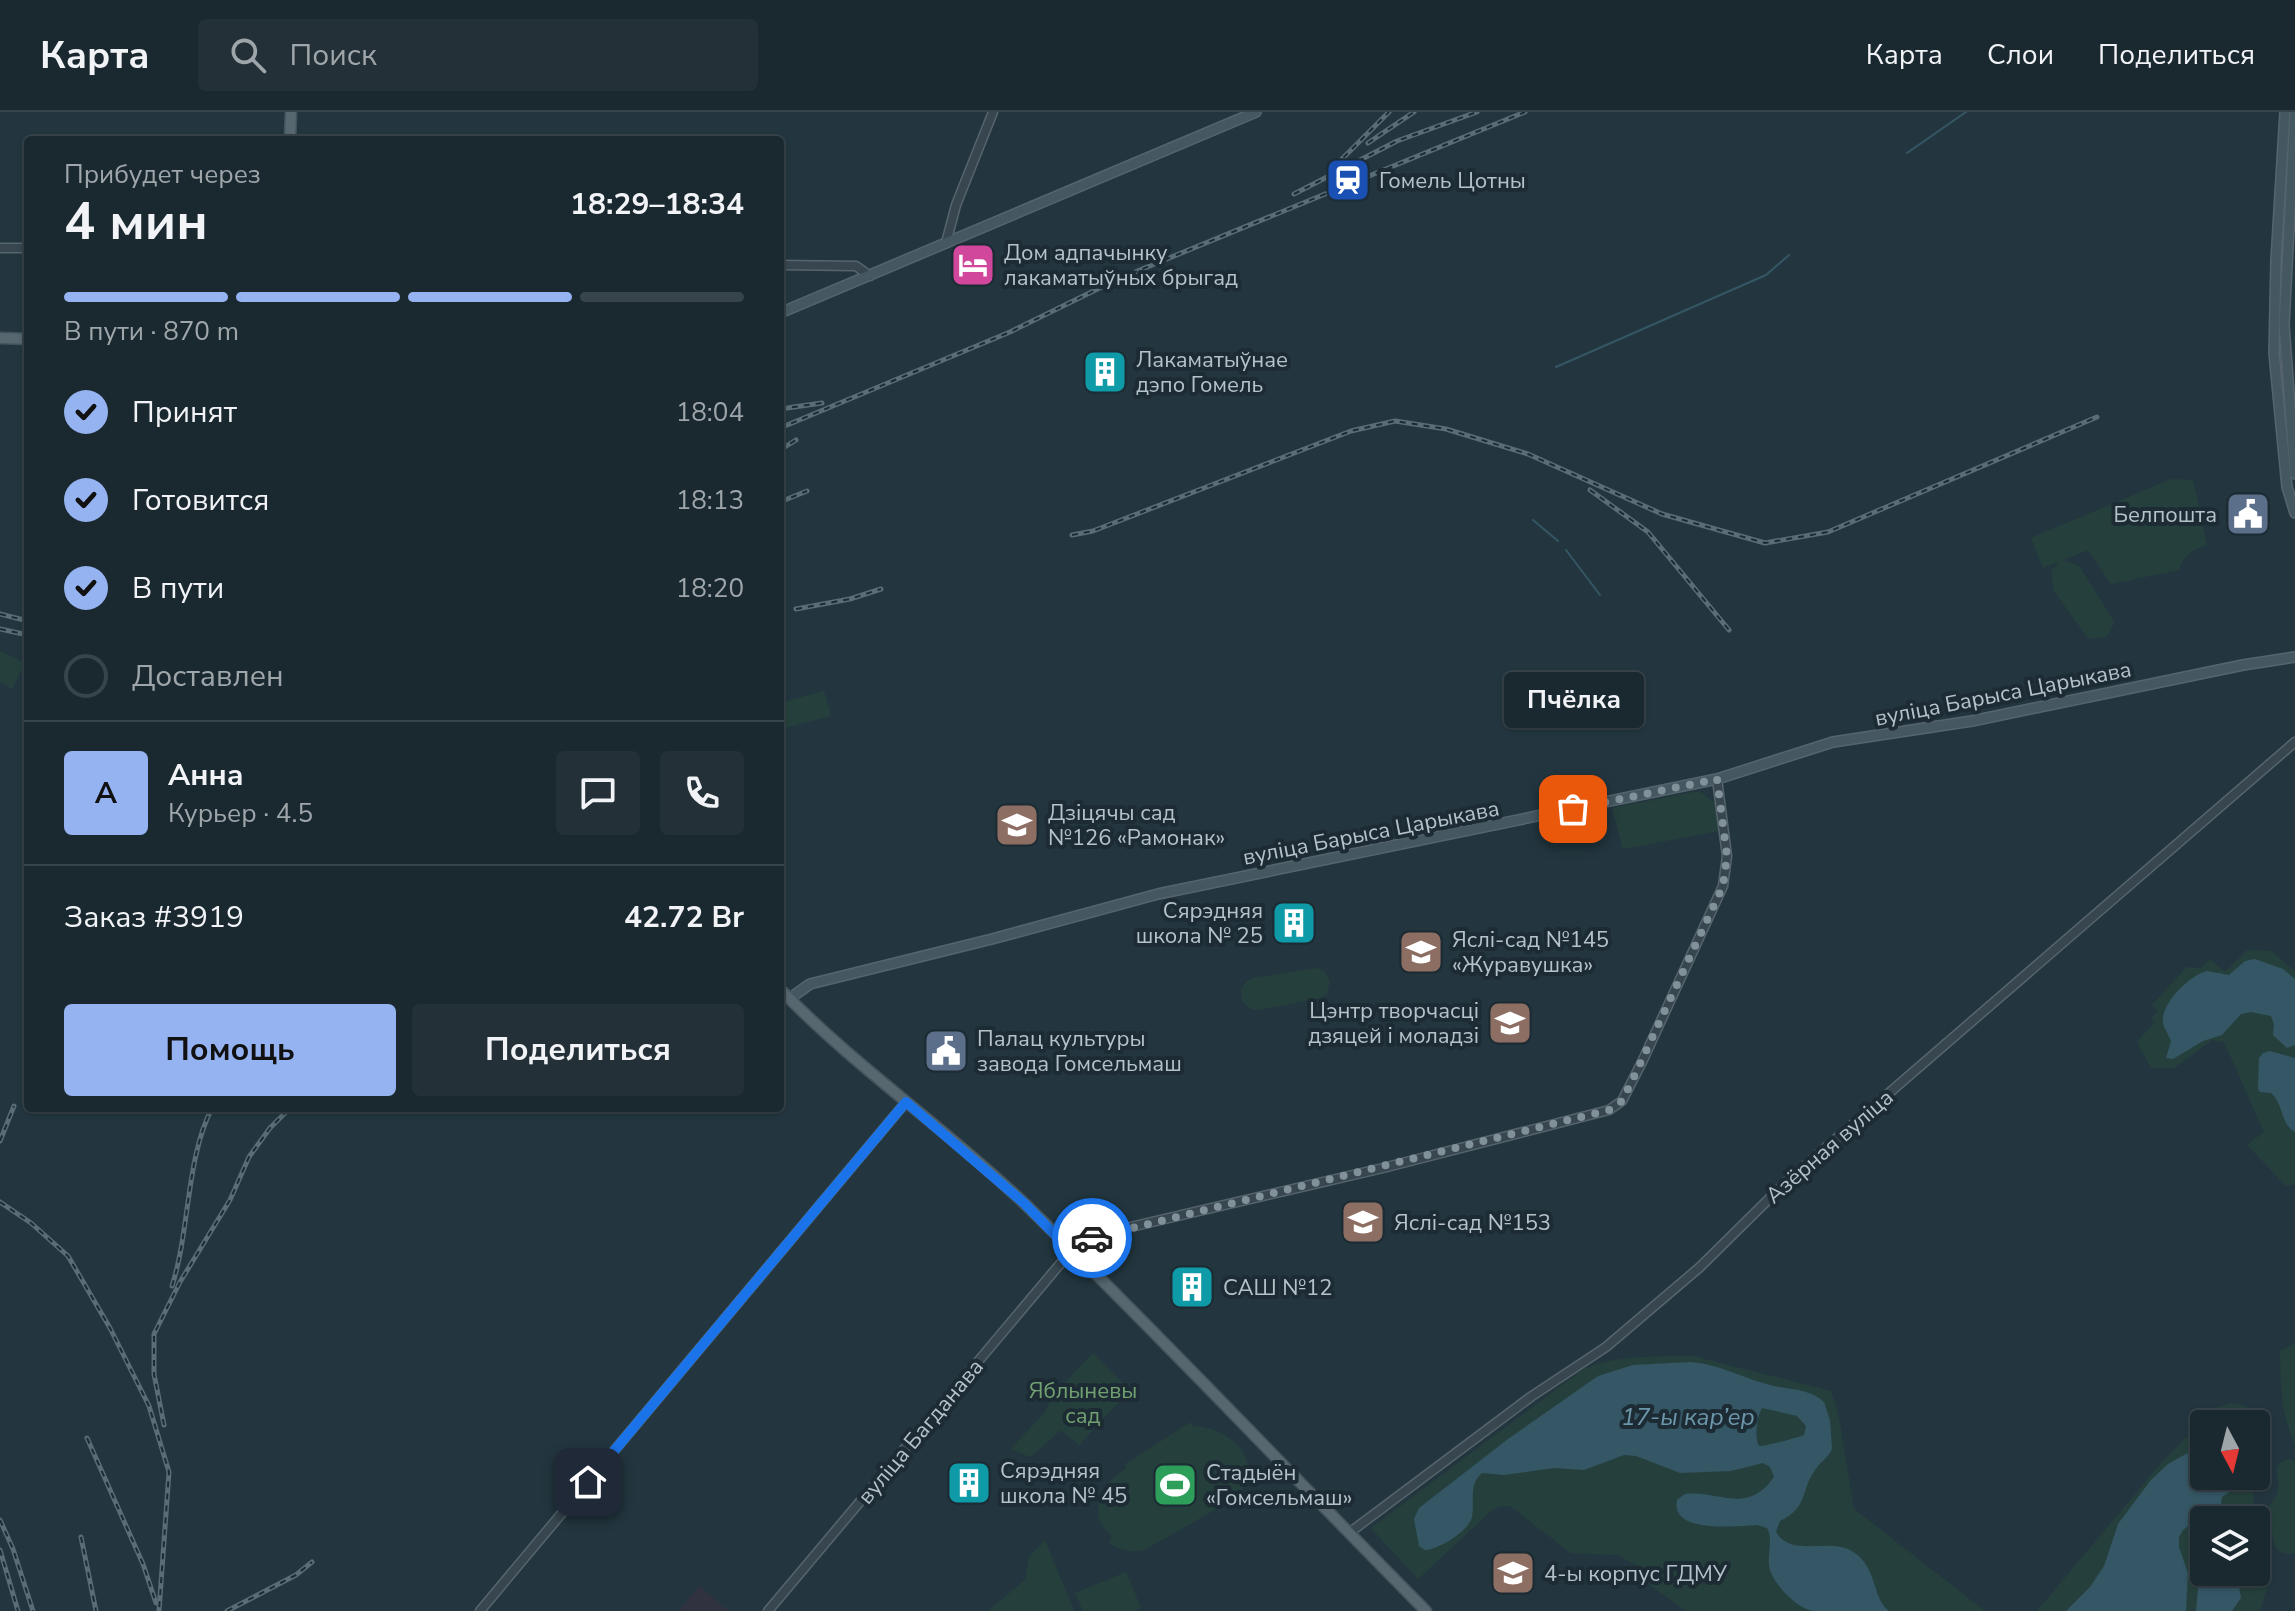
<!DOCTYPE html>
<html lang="ru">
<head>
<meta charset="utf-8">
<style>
  body { margin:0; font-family:"Nunito Sans",sans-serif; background:#233037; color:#f1f3f6; height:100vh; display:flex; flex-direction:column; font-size:30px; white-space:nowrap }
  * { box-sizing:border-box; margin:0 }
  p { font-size:26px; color:#9fa6aa }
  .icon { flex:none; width:44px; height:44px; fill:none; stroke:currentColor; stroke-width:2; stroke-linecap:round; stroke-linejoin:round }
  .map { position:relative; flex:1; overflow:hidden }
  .panel { position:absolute; left:24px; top:24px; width:760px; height:976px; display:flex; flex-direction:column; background:#1a282f; border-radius:8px; box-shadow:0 2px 6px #0004,0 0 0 2px #38444b }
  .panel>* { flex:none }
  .needle { width:52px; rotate:173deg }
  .controls { position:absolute; left:2190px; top:1298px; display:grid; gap:16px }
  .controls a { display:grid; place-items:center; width:80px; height:80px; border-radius:8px; background:#1a282f; box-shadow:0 2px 6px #0004,0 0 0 2px #38444b; font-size:40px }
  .pin { position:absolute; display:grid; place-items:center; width:68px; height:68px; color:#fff; margin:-34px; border-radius:16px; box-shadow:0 4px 12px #0006 }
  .courier { position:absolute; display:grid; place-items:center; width:80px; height:80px; margin:-40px; border:6px solid #1a73e8; border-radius:50%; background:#fff; color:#222; box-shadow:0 2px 10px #0007 }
  .bubble { position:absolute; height:56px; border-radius:8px; background:#1a282f; box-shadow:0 2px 6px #0004,0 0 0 2px #38444b; font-size:26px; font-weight:700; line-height:56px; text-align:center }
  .overview em { font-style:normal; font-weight:700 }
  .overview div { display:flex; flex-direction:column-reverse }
  .overview { display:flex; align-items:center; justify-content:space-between; height:136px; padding:0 40px }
  h1 { font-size:52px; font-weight:700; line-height:60px }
  .bar { display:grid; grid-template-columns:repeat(4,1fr); gap:12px 8px; align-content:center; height:96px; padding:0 40px }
  .bar i { height:10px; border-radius:6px; background:#38444b }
  .bar .on { background:#95b2f1 }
  .bar p { grid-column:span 4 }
  .line { display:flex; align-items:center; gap:20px; padding:0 40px; border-top:2px solid #38444b }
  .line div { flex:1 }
  .round { display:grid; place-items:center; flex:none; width:84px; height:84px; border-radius:8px; background:#233037 }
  ol { padding:0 40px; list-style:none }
  li { display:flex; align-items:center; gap:24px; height:88px }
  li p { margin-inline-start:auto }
  li .icon { padding:8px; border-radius:50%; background:#95b2f1; color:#111; stroke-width:4 }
  li:last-child { color:#9fa6aa }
  li i { width:44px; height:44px; border:4px solid #38444b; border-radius:50% }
  .cta { display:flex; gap:16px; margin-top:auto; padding:16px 40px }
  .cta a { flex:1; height:92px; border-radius:8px; background:#95b2f1; color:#111; font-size:32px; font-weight:700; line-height:92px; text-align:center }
  .cta a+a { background:#233037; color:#f1f3f6 }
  header { display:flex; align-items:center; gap:48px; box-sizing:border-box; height:112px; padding:0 40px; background:#1a282f; border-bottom:2px solid #38444b }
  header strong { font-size:38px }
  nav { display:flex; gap:44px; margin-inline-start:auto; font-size:28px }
  .search { width:560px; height:72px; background:#233037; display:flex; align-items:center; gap:20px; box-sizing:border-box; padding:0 28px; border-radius:8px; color:#9fa6aa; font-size:30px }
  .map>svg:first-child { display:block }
  .medical { fill:#303240 }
  .green { fill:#25403c; fill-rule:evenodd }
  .water { fill:#355664; fill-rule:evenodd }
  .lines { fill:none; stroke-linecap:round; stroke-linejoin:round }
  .stream { stroke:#355664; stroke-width:2 }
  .tertiary-casing { stroke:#56656d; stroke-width:11 }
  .secondary-casing { stroke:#56656d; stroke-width:12 }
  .primary-casing { stroke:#44535b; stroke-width:13 }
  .tertiary { stroke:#38474f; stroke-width:8 }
  .secondary { stroke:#455862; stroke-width:9 }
  .primary { stroke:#56676f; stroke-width:10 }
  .rail-casing { stroke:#596d76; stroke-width:5 }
  .rail { stroke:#1d2c34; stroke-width:2; stroke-dasharray:6; stroke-linecap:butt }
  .done { stroke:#819199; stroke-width:8; stroke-dasharray:0 14.4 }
  .route { stroke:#1a73e8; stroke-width:10 }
  .labels { text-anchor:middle; stroke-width:8; stroke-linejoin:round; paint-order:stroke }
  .poi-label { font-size:22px; fill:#b4c2ca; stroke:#1d2c34; text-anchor:start }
  .street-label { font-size:22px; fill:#b4c2ca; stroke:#1d2c34 }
  .park-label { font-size:22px; fill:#73a071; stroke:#1d2c34 }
  .water-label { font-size:24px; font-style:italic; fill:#6c97aa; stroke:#1d2c34 }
</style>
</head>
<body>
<header>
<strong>Карта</strong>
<div class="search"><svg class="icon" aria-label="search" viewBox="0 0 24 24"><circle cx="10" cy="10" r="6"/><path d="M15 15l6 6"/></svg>Поиск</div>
<nav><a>Карта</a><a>Слои</a><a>Поделиться</a></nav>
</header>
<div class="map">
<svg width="2295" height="1499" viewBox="0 0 2295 1499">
  <rect width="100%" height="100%" fill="#23363f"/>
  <!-- medical -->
  <path class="medical" d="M699,1474L729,1499H679Z"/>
  <!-- green -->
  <g class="green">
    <path d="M2171,367L2193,368L2207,433C2191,438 2184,443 2179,458L2111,472L2088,438L2063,448L2079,454L2112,506L2114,512L2106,525L2092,527L2087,525L2054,479L2051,459L2060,449L2043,456L2031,426Z"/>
    <path d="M0,539L25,551L12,577L0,570Z"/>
    <path d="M824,579L831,604L780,617V591Z"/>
    <path d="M1699,679L1715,691L1719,719L1623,737L1612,696Z"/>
    <path d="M2247,838L2271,839L2295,859V1072L2286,1074L2247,1033L2264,1020L2224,930L2212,928L2174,956H2151L2137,930L2155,910L2151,906L2158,899L2152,893L2187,855L2201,856L2210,847L2225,860Z"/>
    <path d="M1316,856L1324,859L1330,869L1327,881L1321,886L1259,898L1251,897L1242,889L1241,877L1246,870L1253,866Z"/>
    <path d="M2295,1231V1332C2280,1303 2281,1271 2280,1239Z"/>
    <path d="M1093,1241L1130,1278L1079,1333L1061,1318L1030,1345L1011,1337L1045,1300L1054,1282Z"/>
    <path d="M1693,1244L1831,1279L1839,1306L1854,1397L1985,1499H1686L1650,1473L1648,1459L1617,1443L1571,1441L1510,1394H1500L1491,1399L1418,1467L1371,1416L1582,1258C1617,1242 1655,1245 1693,1244Z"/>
    <path d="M2231,1291C2270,1294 2261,1330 2256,1357V1312H2204V1364H2255L2253,1382L2257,1413L2271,1464L2260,1499H2037L2163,1349L2215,1296ZM2204,1408H2256V1460H2204Z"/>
    <path d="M1191,1310L1193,1314C1231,1316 1267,1348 1236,1386L1146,1437C1133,1442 1120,1438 1109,1431L1112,1424C1086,1405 1101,1369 1126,1357L1125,1352Z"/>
    <path d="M2289,1347L2295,1349V1441C2278,1444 2275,1437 2272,1422C2270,1414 2266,1410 2265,1402C2268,1393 2276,1387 2278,1379C2281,1364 2269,1353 2289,1347Z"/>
    <path d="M1045,1428L1074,1499H988L1025,1468L1029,1445Z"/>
    <path d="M1126,1460L1141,1496L1133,1499H1083L1075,1481Z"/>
  </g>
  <!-- water -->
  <g class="water">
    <path d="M2255,847L2283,857L2295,867V933L2287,936L2273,923L2274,912L2271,904L2251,900L2241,902L2222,923L2203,929L2173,947L2166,946L2171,929C2169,923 2164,917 2163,911C2160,892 2190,863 2207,859L2229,863L2245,849Z"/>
    <path d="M2270,939L2295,946V1020C2280,1012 2284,992 2271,981L2260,980L2258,977L2259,946L2263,941Z"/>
    <path d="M1690,1250C1719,1252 1743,1266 1770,1273C1789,1278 1809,1276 1824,1290L1830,1308L1832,1337C1828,1346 1820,1350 1815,1358C1800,1379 1809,1395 1780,1409L1776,1420C1791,1445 1826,1427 1848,1437C1879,1452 1870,1484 1889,1499C1865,1499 1838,1499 1814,1499C1798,1497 1775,1474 1770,1458C1766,1444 1774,1428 1767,1416L1757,1413C1736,1414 1670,1422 1677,1388L1685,1382C1720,1378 1746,1404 1774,1365L1770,1355L1763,1351L1731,1359L1680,1361L1636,1344L1624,1343L1584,1358L1555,1356L1504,1363L1482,1361C1468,1373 1475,1389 1472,1405C1468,1420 1439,1437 1425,1438L1419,1434L1414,1407L1419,1396L1508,1327L1598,1264L1633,1253ZM1762,1296L1797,1304L1806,1314L1804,1323C1798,1326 1764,1334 1759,1334C1754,1326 1757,1304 1762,1296Z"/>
    <path d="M2204,1332V1364H2236L2231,1379L2222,1385L2220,1400L2200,1405L2183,1418L2179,1425V1435L2188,1461L2186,1499H2066L2090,1475L2104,1454L2118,1412L2151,1368L2168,1352Z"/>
    <path d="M2204,1454V1460H2223L2239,1475L2241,1486L2232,1499H2196L2199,1465Z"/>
  </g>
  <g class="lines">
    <!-- stream -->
    <g class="stream">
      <path d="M1907,41L1966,0"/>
      <path d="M1556,255L1766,163L1789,143"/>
      <path d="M1533,408L1558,429"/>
      <path d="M1566,438L1600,483"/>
    </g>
    <!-- tertiary casing -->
    <g class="tertiary-casing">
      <g id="tertiary">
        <path d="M946,131L956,93L993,0"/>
        <path d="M0,136H28"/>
        <path d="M780,153L856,154L870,164"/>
        <path d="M1349,1421L1532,1284L1606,1235L1700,1155L1786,1070L2295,630"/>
        <path d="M480,1499L906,990"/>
        <path d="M768,1499L1071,1139L1085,1129L1109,1120L1383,1056L1609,998L1622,989L1642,950L1723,774L1727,744L1717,667"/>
      </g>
    </g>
    <!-- secondary casing -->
    <g class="secondary-casing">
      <g id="secondary">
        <path d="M2285,0L2276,148L2274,241L2287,375L2295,401"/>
        <path d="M2295,0L2284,213L2295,362"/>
        <path d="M780,201L1256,0"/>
        <path d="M789,887L810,872L992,827L1158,782L1717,667L1833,630L1972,609L2243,553L2295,545"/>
      </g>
    </g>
    <!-- primary casing -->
    <g class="primary-casing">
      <g id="primary">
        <path d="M290,28L291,0"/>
        <path d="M0,226L28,227"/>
        <path d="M780,877C856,956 947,1017 1026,1093C1162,1225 1292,1364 1426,1499"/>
      </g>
    </g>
    <!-- tertiary -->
    <use href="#tertiary" class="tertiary"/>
    <!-- secondary -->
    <use href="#secondary" class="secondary"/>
    <!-- primary -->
    <use href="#primary" class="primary"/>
    <!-- rail casing -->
    <g class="rail-casing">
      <g id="rail">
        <path d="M1368,31L1414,0"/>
        <path d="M1335,54L1389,0"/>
        <path d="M1294,82L1397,29L1477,0"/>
        <path d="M780,297L822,291"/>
        <path d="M780,316L1010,220L1118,167L1525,0"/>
        <path d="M780,338L796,328"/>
        <path d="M1590,378L1648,420L1729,518"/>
        <path d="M780,390L807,379"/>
        <path d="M1072,423L1093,419L1351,319L1395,309L1446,317L1528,342L1662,402L1765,431L1828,420L2097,305"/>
        <path d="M796,497L850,487L881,477"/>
        <path d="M0,502L28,509"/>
        <path d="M0,517L28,523"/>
        <path d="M0,1029L14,994"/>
        <path d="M0,1090L31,1111L68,1144L110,1216L149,1294L169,1360L159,1499"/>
        <path d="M172,1174C190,1118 186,1046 212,996"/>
        <path d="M164,1313L154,1262V1222L180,1170L230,1088L249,1045L270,1016L290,996"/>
        <path d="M87,1326L143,1452L156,1491"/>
        <path d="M0,1408L13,1437L33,1499"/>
        <path d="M81,1425L96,1499"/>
        <path d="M0,1438L18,1499"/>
        <path d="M227,1499L296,1463L312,1450"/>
      </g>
    </g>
    <!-- rail -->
    <use href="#rail" class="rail"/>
  </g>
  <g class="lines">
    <!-- done -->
    <path class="done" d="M1092,1126L1609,998L1622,989L1632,969L1723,774L1727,744L1717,667L1573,697"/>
    <!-- route -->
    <path class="route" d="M588,1370L906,990L1024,1091L1071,1139L1092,1126"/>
  </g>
  <!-- icons -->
  <defs>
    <g id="station-square" transform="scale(2.3)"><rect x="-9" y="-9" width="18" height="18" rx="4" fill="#1a4fb4" stroke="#1d2c34"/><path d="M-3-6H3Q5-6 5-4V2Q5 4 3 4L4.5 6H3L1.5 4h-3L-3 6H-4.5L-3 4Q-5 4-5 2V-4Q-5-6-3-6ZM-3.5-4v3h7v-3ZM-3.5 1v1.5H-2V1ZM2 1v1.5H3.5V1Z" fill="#fff"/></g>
    <g id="hotel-square" transform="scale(2.3)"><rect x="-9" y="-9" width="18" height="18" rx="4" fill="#d1479c" stroke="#1d2c34"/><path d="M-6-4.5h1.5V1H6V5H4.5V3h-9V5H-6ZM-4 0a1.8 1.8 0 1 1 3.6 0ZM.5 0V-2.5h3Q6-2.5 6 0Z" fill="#fff"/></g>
    <g id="building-square" transform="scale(2.3)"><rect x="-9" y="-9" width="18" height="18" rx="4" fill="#0f9aa8" stroke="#1d2c34"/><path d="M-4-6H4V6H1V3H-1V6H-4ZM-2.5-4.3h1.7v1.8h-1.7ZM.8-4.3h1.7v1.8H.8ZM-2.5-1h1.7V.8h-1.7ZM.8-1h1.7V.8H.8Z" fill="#fff"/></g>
    <g id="civic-square" transform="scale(2.3)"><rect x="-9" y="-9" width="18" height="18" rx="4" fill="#5c6f8a" stroke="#1d2c34"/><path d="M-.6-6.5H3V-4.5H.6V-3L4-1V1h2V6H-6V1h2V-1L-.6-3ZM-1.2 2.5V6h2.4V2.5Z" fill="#fff"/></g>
    <g id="school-square" transform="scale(2.3)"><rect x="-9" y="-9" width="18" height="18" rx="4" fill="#8d6e63" stroke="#1d2c34"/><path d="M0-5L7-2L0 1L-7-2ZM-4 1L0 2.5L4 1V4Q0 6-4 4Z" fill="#fff"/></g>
    <g id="stadium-square" transform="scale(2.3)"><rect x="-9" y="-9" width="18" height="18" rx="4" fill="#2e9e5b" stroke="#1d2c34"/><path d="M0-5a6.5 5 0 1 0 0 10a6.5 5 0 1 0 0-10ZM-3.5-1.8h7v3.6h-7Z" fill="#fff"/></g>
    <g id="university-square" transform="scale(2.3)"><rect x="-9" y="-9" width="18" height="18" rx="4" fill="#8d6e63" stroke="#1d2c34"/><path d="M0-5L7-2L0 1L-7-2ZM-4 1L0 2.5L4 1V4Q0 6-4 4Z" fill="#fff"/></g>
  </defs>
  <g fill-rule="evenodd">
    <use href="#station-square" x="1348" y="68"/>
    <use href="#hotel-square" x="973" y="153"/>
    <use href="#building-square" x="1105" y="260"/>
    <use href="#civic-square" x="2248" y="402"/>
    <use href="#school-square" x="1017" y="713"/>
    <use href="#building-square" x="1294" y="811"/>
    <use href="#school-square" x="1421" y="840"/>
    <use href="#school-square" x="1510" y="911"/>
    <use href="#civic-square" x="946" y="939"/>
    <use href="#school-square" x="1363" y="1110"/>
    <use href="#building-square" x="1192" y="1175"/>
    <use href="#building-square" x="969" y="1371"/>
    <use href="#stadium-square" x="1175" y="1373"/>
    <use href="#university-square" x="1513" y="1461"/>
  </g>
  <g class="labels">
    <!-- poi labels -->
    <g class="poi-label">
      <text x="1379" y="76">Гомель Цотны</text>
      <text x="1004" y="148">Дом адпачынку<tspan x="1004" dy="25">лакаматыўных брыгад</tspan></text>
      <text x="1136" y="255">Лакаматыўнае<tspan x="1136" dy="25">дэпо Гомель</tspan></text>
      <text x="2217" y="410" text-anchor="end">Белпошта</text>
      <text x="1048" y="708">Дзіцячы сад<tspan x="1048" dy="25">№126 «Рамонак»</tspan></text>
      <text x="1263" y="806" text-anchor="end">Сярэдняя<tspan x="1263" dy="25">школа № 25</tspan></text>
      <text x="1452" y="835">Яслі-сад №145<tspan x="1452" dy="25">«Журавушка»</tspan></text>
      <text x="1479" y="906" text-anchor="end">Цэнтр творчасці<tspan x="1479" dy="25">дзяцей і моладзі</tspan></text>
      <text x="977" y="934">Палац культуры<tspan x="977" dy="25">завода Гомсельмаш</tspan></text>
      <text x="1394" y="1118">Яслі-сад №153</text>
      <text x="1223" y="1183">САШ №12</text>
      <text x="1000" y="1366">Сярэдняя<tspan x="1000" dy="25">школа № 45</tspan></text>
      <text x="1206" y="1368">Стадыён<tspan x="1206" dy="25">«Гомсельмаш»</tspan></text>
      <text x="1544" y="1469">4-ы корпус ГДМУ</text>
    </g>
    <!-- street labels -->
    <g class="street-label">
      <text transform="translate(2003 581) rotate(-11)" y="8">вуліца Барыса Царыкава</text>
      <text transform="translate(1371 720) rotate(-11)" y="8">вуліца Барыса Царыкава</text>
      <text transform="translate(1829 1034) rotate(-41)" y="8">Азёрная вуліца</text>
      <text transform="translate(920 1319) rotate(-50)" y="8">вуліца Багданава</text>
    </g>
    <!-- park labels -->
    <g class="park-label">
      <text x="1083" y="1286">Яблыневы<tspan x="1083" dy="25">сад</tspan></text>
    </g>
    <!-- water labels -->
    <g class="water-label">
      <text x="1688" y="1313">17-ы кар’ер</text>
    </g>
  </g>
</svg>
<div class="controls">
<a><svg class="needle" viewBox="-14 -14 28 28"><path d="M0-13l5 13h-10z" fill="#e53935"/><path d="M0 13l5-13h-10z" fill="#9fa6aa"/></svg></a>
<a><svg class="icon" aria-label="layers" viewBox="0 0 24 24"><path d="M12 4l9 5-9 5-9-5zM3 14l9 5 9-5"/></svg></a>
</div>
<div class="pin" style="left:1573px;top:697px;background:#ea580c"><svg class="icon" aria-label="bag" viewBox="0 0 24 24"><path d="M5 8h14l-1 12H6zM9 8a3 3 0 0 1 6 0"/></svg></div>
<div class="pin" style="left:588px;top:1370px;background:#1f2937"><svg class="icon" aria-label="home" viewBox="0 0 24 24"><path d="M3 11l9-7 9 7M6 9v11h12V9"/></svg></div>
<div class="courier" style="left:1092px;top:1126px"><svg class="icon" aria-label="car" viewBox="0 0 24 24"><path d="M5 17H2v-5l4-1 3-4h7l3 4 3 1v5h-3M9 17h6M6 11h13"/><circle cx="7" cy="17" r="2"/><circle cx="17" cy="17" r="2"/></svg></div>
<div class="bubble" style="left:1504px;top:560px;width:140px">Пчёлка</div>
<section class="panel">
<div class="overview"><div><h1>4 мин</h1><p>Прибудет через</p></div><em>18:29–18:34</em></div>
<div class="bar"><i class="on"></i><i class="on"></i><i class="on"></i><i></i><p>В пути · 870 m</p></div>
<ol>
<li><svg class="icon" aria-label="check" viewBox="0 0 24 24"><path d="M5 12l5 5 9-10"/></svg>Принят<p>18:04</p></li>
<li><svg class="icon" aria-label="check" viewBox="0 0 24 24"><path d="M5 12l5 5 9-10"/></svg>Готовится<p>18:13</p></li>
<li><svg class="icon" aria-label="check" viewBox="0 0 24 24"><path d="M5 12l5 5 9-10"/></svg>В пути<p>18:20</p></li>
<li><i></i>Доставлен</li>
</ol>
<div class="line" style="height:144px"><b class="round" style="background:#95b2f1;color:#111">А</b><div><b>Анна</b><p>Курьер · 4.5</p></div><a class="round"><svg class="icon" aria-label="chat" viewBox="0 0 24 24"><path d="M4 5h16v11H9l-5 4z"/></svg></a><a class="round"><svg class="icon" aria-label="phone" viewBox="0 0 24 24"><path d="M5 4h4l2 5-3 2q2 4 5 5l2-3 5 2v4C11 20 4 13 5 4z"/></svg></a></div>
<div class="line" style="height:104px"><div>Заказ #3919</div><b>42.72 Br</b></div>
<div class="cta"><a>Помощь</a><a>Поделиться</a></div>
</section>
</div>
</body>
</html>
